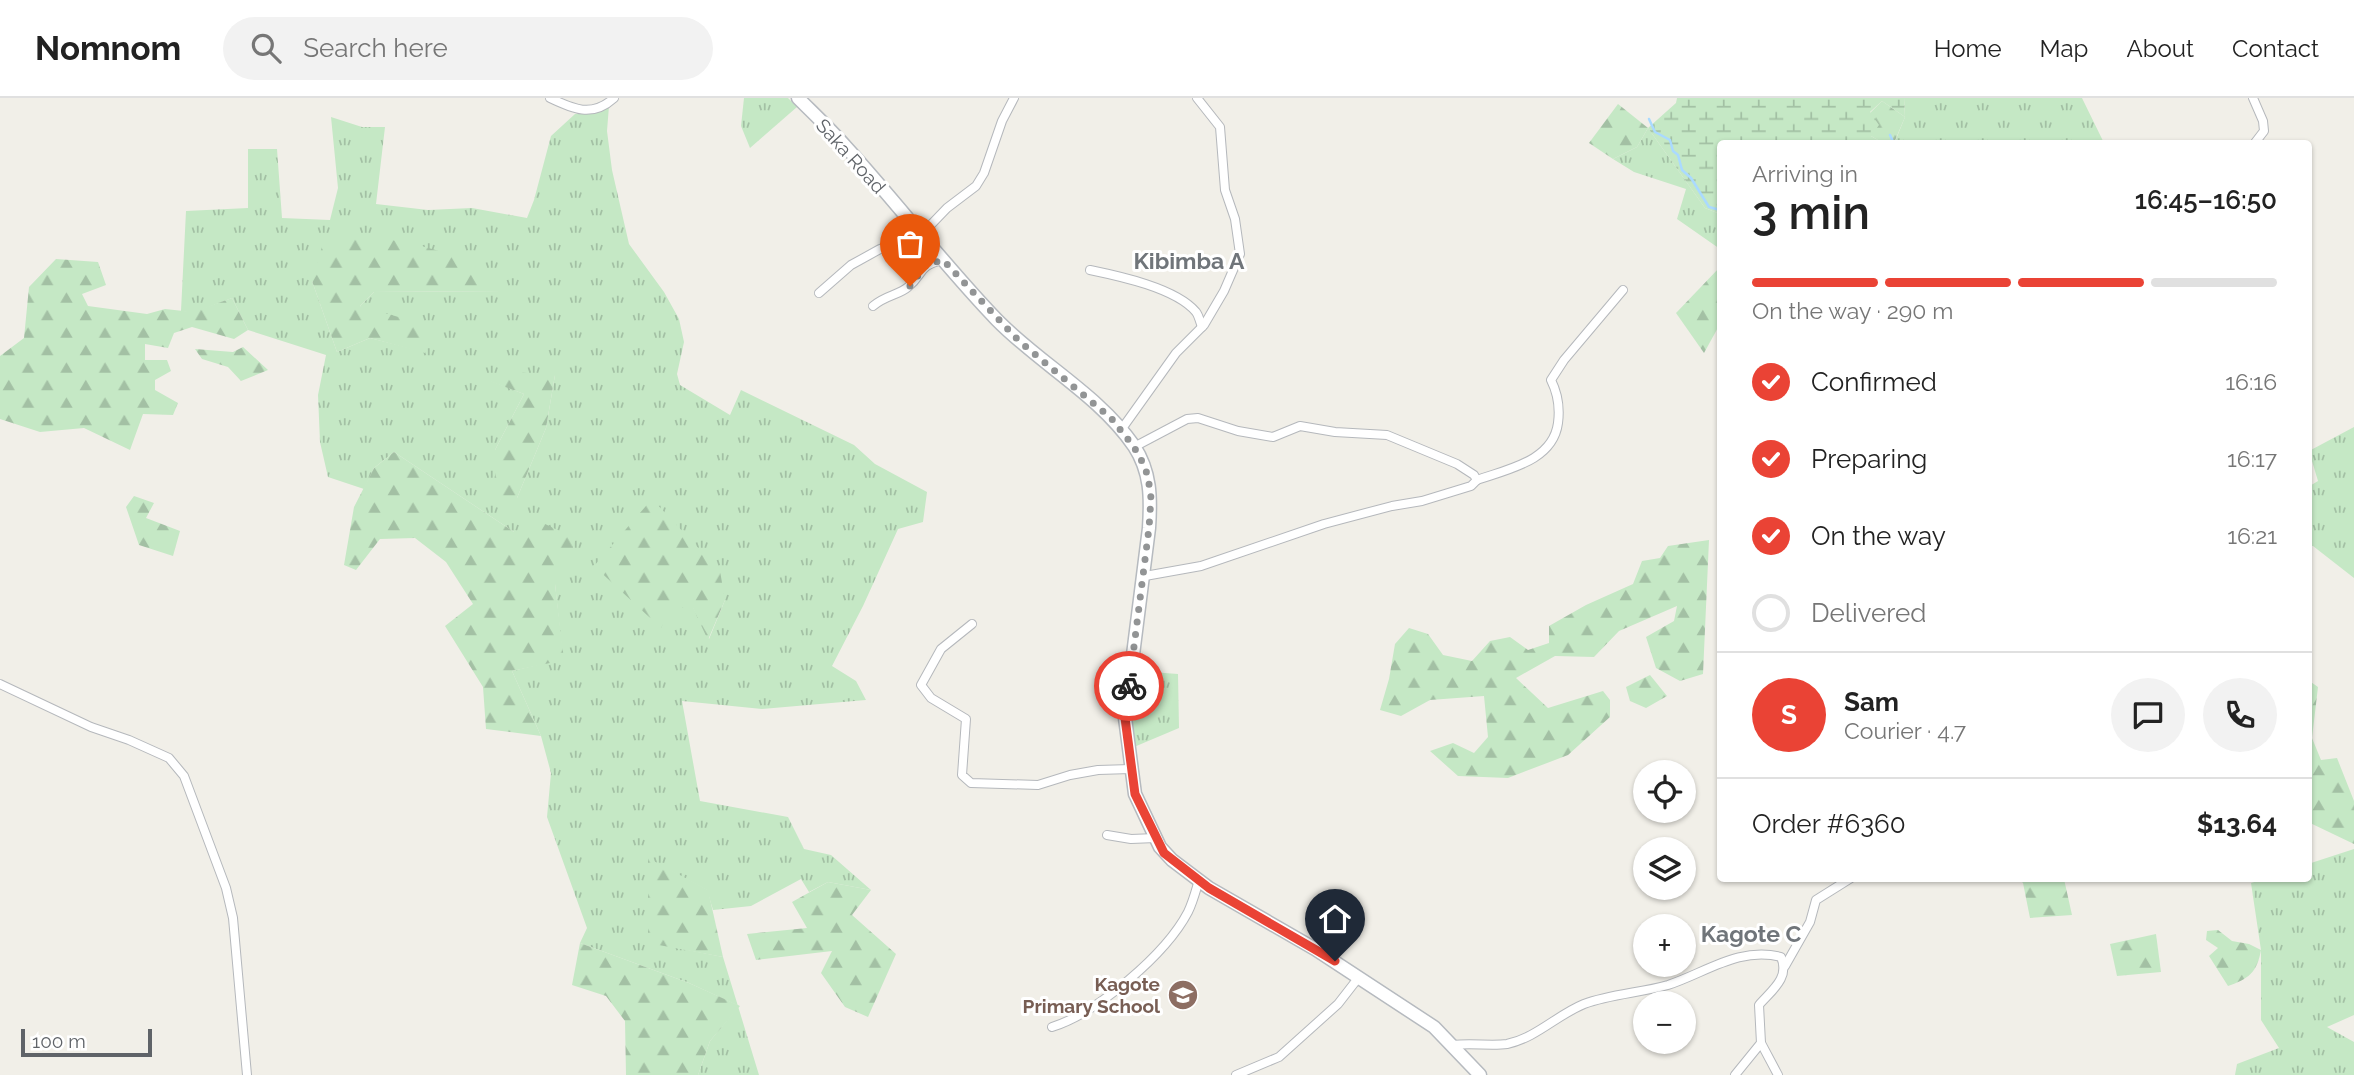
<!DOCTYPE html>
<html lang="en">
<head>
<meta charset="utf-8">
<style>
  body { margin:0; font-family:Raleway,sans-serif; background:#f2f2f2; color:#222; height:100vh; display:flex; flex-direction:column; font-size:26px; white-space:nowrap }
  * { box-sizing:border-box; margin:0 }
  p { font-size:23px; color:#767676 }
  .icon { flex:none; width:38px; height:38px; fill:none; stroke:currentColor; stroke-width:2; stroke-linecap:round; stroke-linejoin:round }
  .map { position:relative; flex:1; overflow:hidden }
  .side { position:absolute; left:1717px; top:42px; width:595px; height:742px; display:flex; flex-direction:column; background:#fff; border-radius:7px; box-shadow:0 2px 5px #0004 }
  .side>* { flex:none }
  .tools { position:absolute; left:1633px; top:662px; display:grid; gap:14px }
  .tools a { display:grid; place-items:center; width:63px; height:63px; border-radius:50%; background:#fff; box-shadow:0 2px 5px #0004; font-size:35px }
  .scale { position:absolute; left:21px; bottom:18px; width:131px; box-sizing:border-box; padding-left:7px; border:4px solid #5f6368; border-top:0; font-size:19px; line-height:24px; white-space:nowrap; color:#5f6368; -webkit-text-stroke:5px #fff; paint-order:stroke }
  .pin { position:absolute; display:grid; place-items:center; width:60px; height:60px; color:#fff; margin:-72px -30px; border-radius:50% 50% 50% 0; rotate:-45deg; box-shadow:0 0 7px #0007 }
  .pin .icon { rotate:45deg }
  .courier { position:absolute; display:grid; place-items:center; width:70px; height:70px; margin:-35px; border:5px solid #ea4335; border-radius:50%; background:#fff; color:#222; box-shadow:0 2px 9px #0007 }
  .head em { font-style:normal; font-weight:600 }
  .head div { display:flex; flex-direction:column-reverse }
  .head { display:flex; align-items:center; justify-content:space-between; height:119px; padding:0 35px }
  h1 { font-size:46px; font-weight:600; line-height:52px }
  .bar { display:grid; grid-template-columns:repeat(4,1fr); gap:10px 7px; align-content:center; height:84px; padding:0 35px }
  .bar i { height:9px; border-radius:5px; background:#e0e0e0 }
  .bar .active { background:#ea4335 }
  .bar p { grid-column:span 4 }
  .line { display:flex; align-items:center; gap:18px; padding:0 35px; border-top:2px solid #e0e0e0 }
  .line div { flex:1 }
  .round { display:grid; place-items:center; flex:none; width:74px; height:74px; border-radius:37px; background:#f2f2f2 }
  ol { padding:0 35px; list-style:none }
  li { display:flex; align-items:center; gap:21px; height:77px }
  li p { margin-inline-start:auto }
  li .icon { padding:7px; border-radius:50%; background:#ea4335; color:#fff; stroke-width:4 }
  li:last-child { color:#767676 }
  li i { width:38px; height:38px; border:4px solid #e0e0e0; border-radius:50% }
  header { display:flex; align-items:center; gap:42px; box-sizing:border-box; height:98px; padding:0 35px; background:#fff; border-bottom:2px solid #e0e0e0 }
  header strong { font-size:33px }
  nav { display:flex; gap:38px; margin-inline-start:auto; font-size:24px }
  .search { width:490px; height:63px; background:#f2f2f2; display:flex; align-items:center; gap:18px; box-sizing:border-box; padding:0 24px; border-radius:38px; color:#767676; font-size:26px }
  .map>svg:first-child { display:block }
  .grass { fill:url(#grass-tufts); fill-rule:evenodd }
  .forest { fill:url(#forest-firs) }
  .wetland { fill:url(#wetland-marsh) }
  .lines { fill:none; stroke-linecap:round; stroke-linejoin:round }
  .stream { stroke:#aadaff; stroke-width:2.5 }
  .street-casing { stroke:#b5b8bc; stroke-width:10 }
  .secondary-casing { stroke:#b6babf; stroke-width:15 }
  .street { stroke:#fff; stroke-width:8 }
  .secondary { stroke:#fff; stroke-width:12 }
  .done { stroke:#929495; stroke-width:7; stroke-dasharray:0 12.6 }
  .route { stroke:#ea4335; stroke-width:9 }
  .labels { text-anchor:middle; stroke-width:6; stroke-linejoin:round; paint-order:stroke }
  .street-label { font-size:19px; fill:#5f6368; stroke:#fff }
  .education-label { font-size:19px; font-weight:bold; fill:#785e54; stroke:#fff; text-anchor:end }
  .quarter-label { font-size:23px; font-weight:bold; fill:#70757a; stroke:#fff }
</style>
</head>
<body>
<header>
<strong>Nomnom</strong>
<div class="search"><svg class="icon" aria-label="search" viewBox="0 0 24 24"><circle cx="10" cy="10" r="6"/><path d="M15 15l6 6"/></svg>Search here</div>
<nav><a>Home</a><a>Map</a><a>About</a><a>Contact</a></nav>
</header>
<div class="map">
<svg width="2354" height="977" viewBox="0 0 2354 977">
  <defs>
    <pattern id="grass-tufts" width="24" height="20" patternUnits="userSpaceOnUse" patternTransform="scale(1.75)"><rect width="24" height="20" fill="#c5e8c5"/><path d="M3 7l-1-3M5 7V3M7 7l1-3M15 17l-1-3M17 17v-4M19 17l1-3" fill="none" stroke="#a3c0a4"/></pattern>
    <pattern id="forest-firs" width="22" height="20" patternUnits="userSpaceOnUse" patternTransform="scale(1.75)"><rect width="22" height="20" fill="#c5e8c5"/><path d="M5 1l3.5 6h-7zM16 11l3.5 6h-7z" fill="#a3c0a4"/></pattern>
    <pattern id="wetland-marsh" width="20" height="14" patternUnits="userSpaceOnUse" patternTransform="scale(1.75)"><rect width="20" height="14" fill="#c5e8c5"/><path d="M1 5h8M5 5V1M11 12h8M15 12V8" fill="none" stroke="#a3c0a4"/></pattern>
  </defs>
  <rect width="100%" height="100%" fill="#f1efe8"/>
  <!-- grass -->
  <g class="grass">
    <path d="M744,0H788L797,9L750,50L741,28Z"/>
    <path d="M1904,0H2082L2104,45L1894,46L1905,19Z"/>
    <path d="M609,8L607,33L612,72L629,146L664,194L679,221L684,244L677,276L680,287L730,317L741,292L854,347L875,366L927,394L923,424L898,431L863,508L832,568L856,583L866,602L762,611L682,603L700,703L788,719L804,751L831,757L871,792L828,784L809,794L801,781L751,808L713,812L707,792L648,761V844L723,859L759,977H698L710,943L739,908L689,885L580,845L587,830L547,719L551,675L541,638L512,573L563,561L555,486L514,434L394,354L374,370L364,391L328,379L320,344L318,297L326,257L248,232L232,200L193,215L181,213L186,113L248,110V51H277L282,120L330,122L338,90L331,19L362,29H385L376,106L428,112L472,110L527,120L534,102L551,38L575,16L592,15ZM312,183L502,193L374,194L360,208L425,254L370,240L337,254ZM555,277L546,330L517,400L495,352L524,296L491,283ZM725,502L709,541L693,509H671Z"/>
    <path d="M1648,30L1705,110L1720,116V151L1677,121L1686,91L1634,74L1613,61L1637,49Z"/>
    <path d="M2354,329V480L2313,448H2308V389L2318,383L2309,353Z"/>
    <path d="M1138,573L1178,576L1179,630L1134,649L1131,624Z"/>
    <path d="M2354,751V917L2327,929L2354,944V977H2235L2237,966L2279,950L2261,922V852L2251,785L2264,781L2308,780V766Z"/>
  </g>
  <!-- forest -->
  <g class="forest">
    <path d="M1882,3L1905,19L1894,45H1883L1871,38L1870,15Z"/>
    <path d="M1618,6L1648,30L1637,49L1613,61L1589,45Z"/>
    <path d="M326,135C378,138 433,145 480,170C489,174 496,185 503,193L374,194L360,208L430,228L425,255L370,240L337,254L312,183Z"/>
    <path d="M56,161L98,164L106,187L82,196L88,208L147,216L165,211L193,214L232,200L248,232L234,241L192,229L174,235L168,250L145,246V262H167L171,273L155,282V292L178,305L173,317L143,316L130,352L84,330L40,334L0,321V258L24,240L29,189Z"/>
    <path d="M1720,169V226L1704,255L1676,215Z"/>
    <path d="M243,249L268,272L241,283L228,269L202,261L195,251L233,254Z"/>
    <path d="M513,274L555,277L546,330L517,400L496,405L495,352L524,296L489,283Z"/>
    <path d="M394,354L514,434L539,423L576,441L555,486L564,562L512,573L541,638L486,631L483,589L445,528L473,506L446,464L415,440L380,441L356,472L344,467L354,409L374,370Z"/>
    <path d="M134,398L154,405L146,420L180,433L173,458L139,447L126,409Z"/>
    <path d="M652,401L720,473L725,502L708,542L693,510L671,509L661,530L594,468Z"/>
    <path d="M1709,442L1703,576L1680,583L1656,570L1646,539L1674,523L1677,508L1619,533L1594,559L1555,558L1516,580L1548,610L1603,593L1610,602V619L1568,657L1508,680L1458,678L1430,653L1453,645L1474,655L1488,639L1484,598L1430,602L1401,618L1380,612L1389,581L1395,546L1409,530L1428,536L1443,557L1472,563L1490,543L1510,539L1528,552L1549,545V528L1586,507L1633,486L1642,463L1660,460L1668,448Z"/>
    <path d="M1650,577L1667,598L1646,610L1630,603L1626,589Z"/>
    <path d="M2308,582L2318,589L2312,640L2321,662L2337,660L2354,703V746L2308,724Z"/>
    <path d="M648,760L708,792L723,859L648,845Z"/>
    <path d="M2019,781H2064L2072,817L2030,820L2023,785Z"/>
    <path d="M828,784L871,792L852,817L896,856L868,919L845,909L821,875L832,853L756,862L747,836L807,830L792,804Z"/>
    <path d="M2218,832L2232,843L2249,846L2261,852C2257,875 2248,881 2228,888L2209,858L2218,850L2206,842L2207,833Z"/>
    <path d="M2156,836L2161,874L2117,878L2110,846Z"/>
    <path d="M580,845L689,885L740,908L710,943L698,977H626L625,923L606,898L572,887Z"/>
  </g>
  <!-- wetland -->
  <path class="wetland" d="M1677,0H1904L1905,19L1882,3L1870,14L1879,27L1871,38L1883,45L1720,46V116L1705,110L1648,30L1676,5Z"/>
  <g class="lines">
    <!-- stream -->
    <g class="stream">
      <path d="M1649,21L1655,34L1670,42L1673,53L1678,57L1682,72L1691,80L1709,109L1720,112"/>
      <path d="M1890,37L1894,46"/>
    </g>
    <!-- street casing -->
    <g class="street-casing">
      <g id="street">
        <path d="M550,0C573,11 592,20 614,0"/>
        <path d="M2253,0L2263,23L2264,33L2254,46"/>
        <path d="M1090,172C1119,178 1176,190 1196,214C1199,218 1200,224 1202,229"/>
        <path d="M819,195L851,167L880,151L921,137L947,110L976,88L984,75L1002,23L1014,0"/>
        <path d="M873,208C886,197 899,197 908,189C925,175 917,168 943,162"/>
        <path d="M1121,332L1176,255L1204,227L1224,193L1240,156L1235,121L1225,92L1220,29L1197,0"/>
        <path d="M1134,349L1187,321L1198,320L1238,333L1273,339L1300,328L1335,334L1387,337L1457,366L1474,377L1477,382L1471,388L1422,403L1392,408L1324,426L1201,468L1145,478"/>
        <path d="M1477,382C1508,371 1553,363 1558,325C1560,310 1558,296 1551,282L1564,262L1623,192"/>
        <path d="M972,526L941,551L921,587L931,600L966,621L962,677L971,685L1038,687L1070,677L1098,672L1131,671"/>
        <path d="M0,586L91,629L129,642L169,660L184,678L226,790L233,820L247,977"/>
        <path d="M1107,737L1131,741L1156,740"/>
        <path d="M1785,868L1810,824L1816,802L1851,780"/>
        <path d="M1052,929C1097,915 1166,856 1188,814C1193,804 1196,792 1199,782"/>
        <path d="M1761,945L1778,977"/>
        <path d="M1453,947C1470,945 1493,948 1507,946C1536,940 1557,917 1584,906C1611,896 1640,895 1668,887C1705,875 1740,848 1781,859C1790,880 1772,892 1759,907L1761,945L1735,977"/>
        <path d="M1236,977L1279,959L1338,906L1359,879"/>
      </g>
    </g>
    <!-- secondary casing -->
    <g class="secondary-casing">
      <path id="secondary" d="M798,0C814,16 831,32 846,49C898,106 944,167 997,222C1040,266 1099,297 1134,348C1151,374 1151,400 1149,430L1125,620L1135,696L1160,749L1172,762L1209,790L1315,851L1434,929L1480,977"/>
    </g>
    <!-- street -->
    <use href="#street" class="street"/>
    <!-- secondary -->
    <use href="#secondary" class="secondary"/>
  </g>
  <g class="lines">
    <!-- done -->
    <path class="done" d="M910,188L926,167L943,162L1019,243L1111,320L1134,349L1144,367L1148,379L1151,400L1149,430L1129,588"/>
    <!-- route -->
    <path class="route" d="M1129,588L1125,620L1135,696L1164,755L1209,790L1335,863"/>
  </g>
  <!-- icons -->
  <defs>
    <g id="school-disc" transform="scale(1.575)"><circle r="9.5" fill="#8d6e63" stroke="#fff"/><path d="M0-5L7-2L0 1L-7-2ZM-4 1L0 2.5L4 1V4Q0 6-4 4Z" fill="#fff"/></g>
  </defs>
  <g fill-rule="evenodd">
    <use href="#school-disc" x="1183" y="897"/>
  </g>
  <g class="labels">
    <!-- street labels -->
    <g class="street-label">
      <text transform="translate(851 58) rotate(48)" y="7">Saka Road</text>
    </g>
    <!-- education labels -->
    <g class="education-label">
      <text x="1160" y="893">Kagote<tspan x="1160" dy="22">Primary School</tspan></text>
    </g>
    <!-- quarter labels -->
    <g class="quarter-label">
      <text x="1189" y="171">Kibimba A</text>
      <text x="1751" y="844">Kagote C</text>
    </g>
  </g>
</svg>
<div class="tools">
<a><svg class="icon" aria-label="locate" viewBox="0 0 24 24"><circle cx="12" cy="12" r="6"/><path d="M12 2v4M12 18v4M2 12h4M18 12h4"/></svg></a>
<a><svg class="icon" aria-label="layers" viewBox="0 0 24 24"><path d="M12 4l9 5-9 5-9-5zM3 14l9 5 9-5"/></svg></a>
<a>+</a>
<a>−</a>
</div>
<div class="scale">100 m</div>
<div class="pin" style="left:910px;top:188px;background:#ea580c"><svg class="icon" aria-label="bag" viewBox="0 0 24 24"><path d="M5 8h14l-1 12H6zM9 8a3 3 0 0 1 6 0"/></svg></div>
<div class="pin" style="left:1335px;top:863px;background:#1f2937"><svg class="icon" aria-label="home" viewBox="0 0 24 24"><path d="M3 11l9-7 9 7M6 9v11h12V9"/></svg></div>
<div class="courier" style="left:1129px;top:588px"><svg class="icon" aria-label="bike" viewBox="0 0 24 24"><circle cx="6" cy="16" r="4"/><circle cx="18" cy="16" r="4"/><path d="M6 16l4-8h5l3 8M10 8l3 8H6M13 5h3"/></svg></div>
<section class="side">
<div class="head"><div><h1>3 min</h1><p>Arriving in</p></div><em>16:45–16:50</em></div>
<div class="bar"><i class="active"></i><i class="active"></i><i class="active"></i><i></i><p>On the way · 290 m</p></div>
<ol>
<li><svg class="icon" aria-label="check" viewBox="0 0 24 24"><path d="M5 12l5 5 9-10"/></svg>Confirmed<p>16:16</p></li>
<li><svg class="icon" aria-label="check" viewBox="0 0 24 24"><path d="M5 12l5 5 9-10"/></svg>Preparing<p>16:17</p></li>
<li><svg class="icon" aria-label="check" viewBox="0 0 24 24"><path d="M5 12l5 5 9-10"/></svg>On the way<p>16:21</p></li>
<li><i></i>Delivered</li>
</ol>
<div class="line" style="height:126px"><b class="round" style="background:#ea4335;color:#fff">S</b><div><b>Sam</b><p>Courier · 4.7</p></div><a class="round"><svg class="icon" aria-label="chat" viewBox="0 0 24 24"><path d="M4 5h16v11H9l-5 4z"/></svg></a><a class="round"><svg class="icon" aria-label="phone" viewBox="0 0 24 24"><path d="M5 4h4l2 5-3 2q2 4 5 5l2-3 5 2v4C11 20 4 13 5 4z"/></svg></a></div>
<div class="line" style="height:91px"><div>Order #6360</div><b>$13.64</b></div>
</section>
</div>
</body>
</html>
